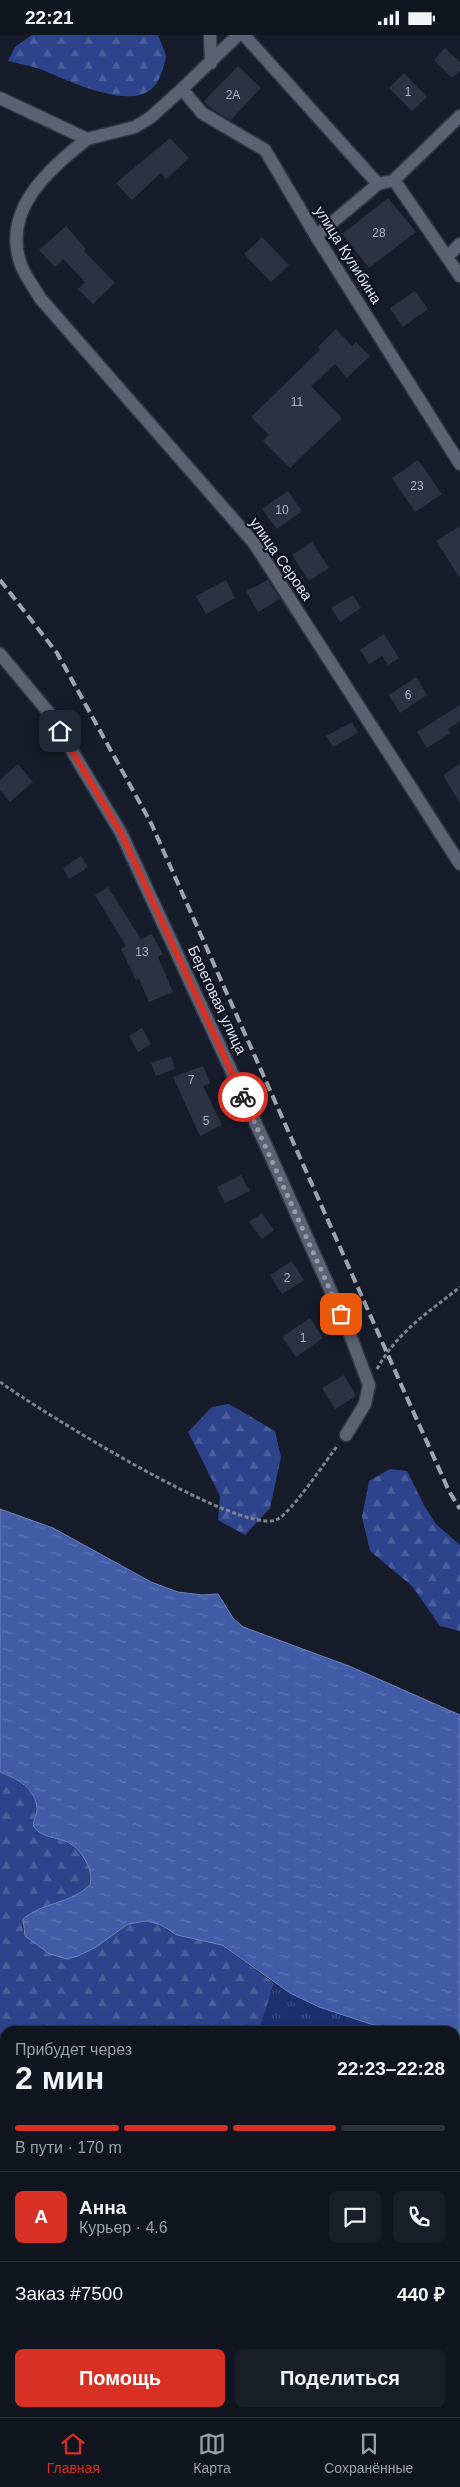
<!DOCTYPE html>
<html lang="ru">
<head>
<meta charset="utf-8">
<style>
  body { margin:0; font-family:Helvetica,sans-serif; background:#191e29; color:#f1f3f6; height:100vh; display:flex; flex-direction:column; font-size:19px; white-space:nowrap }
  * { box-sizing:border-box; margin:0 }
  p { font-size:16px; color:#9c9fa5 }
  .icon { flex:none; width:28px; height:28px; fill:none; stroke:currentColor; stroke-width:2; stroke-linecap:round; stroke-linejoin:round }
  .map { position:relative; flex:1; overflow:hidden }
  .details { position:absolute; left:0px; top:1991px; width:460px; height:391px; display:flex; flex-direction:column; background:#101520; border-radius:15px 15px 0 0; box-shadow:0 5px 20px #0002,0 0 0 1px #30343e }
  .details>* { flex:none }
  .pin { position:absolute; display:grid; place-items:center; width:42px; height:42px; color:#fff; margin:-21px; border-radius:10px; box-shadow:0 2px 8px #0006 }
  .courier { position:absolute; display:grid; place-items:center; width:50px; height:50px; margin:-25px; border:4px solid #d93025; border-radius:50%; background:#fff; color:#222; box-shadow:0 1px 6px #0007 }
  .headline em { font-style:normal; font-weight:700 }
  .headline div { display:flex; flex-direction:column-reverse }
  .headline { display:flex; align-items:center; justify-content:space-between; height:85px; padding:0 15px }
  h1 { font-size:32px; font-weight:700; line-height:38px }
  .bar { display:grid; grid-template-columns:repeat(4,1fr); gap:8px 5px; align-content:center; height:60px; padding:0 15px }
  .bar i { height:6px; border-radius:4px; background:#30343e }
  .bar .selected { background:#d93025 }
  .bar p { grid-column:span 4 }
  .line { display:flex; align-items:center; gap:12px; padding:0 15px; border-top:1px solid #30343e }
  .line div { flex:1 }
  .round { display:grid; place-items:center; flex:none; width:52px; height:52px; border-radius:8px; background:#191e29 }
  .action { display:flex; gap:10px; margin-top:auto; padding:10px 15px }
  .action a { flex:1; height:58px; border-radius:8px; background:#d93025; color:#fff; font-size:20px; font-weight:700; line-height:58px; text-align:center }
  .action a+a { background:#191e29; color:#f1f3f6 }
  .status { display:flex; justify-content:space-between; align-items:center; height:35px; padding:0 25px; background:#101520; direction:ltr }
  .status svg { height:14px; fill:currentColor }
  .tab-bar { display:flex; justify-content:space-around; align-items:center; height:70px; border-top:1px solid #30343e; background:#101520; font-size:14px; color:#9c9fa5 }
  .tab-bar a { display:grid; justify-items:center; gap:2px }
  .tab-bar .selected { color:#d93025 }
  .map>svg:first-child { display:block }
  .grass { fill:url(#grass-tufts) }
  .forest { fill:url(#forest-firs) }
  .water { fill:url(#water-ripples); stroke:#7084bb }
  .building { fill:#2c3242 }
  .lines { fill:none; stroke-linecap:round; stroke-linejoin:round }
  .minor-casing { stroke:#333642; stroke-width:15 }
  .path { stroke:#7f8590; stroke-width:3; stroke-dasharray:4 2.5; stroke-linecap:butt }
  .minor { stroke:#5b6274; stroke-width:12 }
  .rail { stroke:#9fa4af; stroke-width:4; stroke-dasharray:10 5; stroke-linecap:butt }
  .done { stroke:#969ba7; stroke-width:5; stroke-dasharray:0 9 }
  .route { stroke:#d93025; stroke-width:6 }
  .labels { text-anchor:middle; stroke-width:4.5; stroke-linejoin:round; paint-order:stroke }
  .number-label { font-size:12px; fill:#afb4c0 }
  .street-label { font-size:15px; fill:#dbe0ea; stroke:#0d1320 }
</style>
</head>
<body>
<div class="status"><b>22:21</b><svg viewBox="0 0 49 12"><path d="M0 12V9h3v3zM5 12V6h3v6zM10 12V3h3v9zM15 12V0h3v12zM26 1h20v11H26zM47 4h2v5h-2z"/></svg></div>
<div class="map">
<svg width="460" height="2382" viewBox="0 0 460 2382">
  <defs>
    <pattern id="grass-tufts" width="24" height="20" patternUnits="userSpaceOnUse" patternTransform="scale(1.25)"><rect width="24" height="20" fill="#1c2f6f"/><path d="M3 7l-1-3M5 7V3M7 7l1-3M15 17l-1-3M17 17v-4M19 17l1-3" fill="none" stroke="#3c4d84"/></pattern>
    <pattern id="forest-firs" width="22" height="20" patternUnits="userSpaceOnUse" patternTransform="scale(1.25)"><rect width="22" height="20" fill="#2d448c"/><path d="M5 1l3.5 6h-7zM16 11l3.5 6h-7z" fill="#4b5f9c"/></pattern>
    <pattern id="water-ripples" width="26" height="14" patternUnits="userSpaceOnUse" patternTransform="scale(1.25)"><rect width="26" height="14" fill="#425ca7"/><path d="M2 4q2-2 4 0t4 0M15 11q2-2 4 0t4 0" fill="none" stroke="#5d73b3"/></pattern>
  </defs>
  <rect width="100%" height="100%" fill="#161c2a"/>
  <!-- grass -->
  <g class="grass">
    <path d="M274,1948C310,1972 352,1981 392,1996H259Z"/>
    <path d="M455,2024L460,2025V2382H255L254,2378H455Z"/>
  </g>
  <!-- forest -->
  <g class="forest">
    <path d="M32,0H158L166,20C165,29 161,42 156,49C136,79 69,46 45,36C33,31 20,29 8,26L15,12Z"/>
    <path d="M229,1369L275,1396L281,1422L270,1473L245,1500L218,1485L220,1461L188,1397L212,1372Z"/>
    <path d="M390,1434L407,1436L425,1472L436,1489L460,1510V1596L440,1591L412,1551L370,1516L362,1482L369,1446Z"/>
    <path d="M0,1737C18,1745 45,1759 34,1784L43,1800C69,1804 97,1819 90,1850C74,1866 50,1871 30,1878L22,1891L25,1901L50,1919L115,1897L128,1889L147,1886L159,1889L168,1896L221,1910L274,1948L259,1996H5V2160L0,2152Z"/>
    <path d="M0,2300L5,2306V2378H59L62,2382H0Z"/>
  </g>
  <!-- water -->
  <g class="water">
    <path d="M0,1474L53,1493L151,1547L178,1557L202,1560L218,1559L233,1583L243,1592L349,1631L460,1680V2025L455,2024V1996H392L319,1972L290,1958L222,1910L177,1900L159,1889L147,1886L128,1889L96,1912L78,1921L67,1924L50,1919L25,1901L23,1884C42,1867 71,1869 90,1850C92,1839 90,1833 84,1823C69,1796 43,1809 33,1790C34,1784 37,1779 37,1774C36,1753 17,1744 0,1737Z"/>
    <path d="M0,2152L5,2160V2306L0,2300Z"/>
    <path d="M59,2378H187L191,2382H62Z"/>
  </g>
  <!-- building -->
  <g class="building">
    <path d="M445,13L460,27V36L452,43L434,25Z"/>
    <path d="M238,31L261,53L231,85L213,75L204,66Z"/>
    <path d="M404,38L427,62L412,76L389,53Z"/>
    <path d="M170,103L189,123L166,144L161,138L132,165L116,148Z"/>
    <path d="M388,163L416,197L369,233L342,199Z"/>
    <path d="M66,191L86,214L84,216L115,248L93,269L78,254L85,247L63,224L55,232L39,215Z"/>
    <path d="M262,202L289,230L271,247L244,219Z"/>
    <path d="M415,256L428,274L403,292L390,273Z"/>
    <path d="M336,294L352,311L356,307L370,321L347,343L335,329L311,351L342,383L290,433L263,406L269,400L251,382L320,315L318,312Z"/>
    <path d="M418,425L442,459L415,477L392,443Z"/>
    <path d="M288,456L302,476L277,494L262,474Z"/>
    <path d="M460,491V543L436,506Z"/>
    <path d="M312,507L329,533L309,546L292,520Z"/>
    <path d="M226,545L235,563L206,579L196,561Z"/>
    <path d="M268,545L280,564L258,577L246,556Z"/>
    <path d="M353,560L361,573L340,587L331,573Z"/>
    <path d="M384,599L399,623L388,630L382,621L369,629L360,615Z"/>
    <path d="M416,642L427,660L400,678L389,660Z"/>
    <path d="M460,670V686L448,694L451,698L427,713L417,697Z"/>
    <path d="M352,687L358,698L333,712L326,701Z"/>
    <path d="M18,729L33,747L10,767L0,755V745Z"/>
    <path d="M460,729V768L443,740Z"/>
    <path d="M81,821L88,832L69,844L63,833Z"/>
    <path d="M108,852L141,904L152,899L163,919L158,922L173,957L149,967L139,944L136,945L121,914L126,911L95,860Z"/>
    <path d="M142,993L151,1009L138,1017L129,1001Z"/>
    <path d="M171,1021L175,1034L156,1041L151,1028Z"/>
    <path d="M203,1031L210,1048L203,1051L222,1090L200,1101L173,1042Z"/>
    <path d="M241,1140L250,1156L225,1168L217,1152Z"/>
    <path d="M262,1178L274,1195L262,1204L249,1187Z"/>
    <path d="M292,1226L304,1245L282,1259L270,1240Z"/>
    <path d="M310,1283L323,1303L296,1322L282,1302Z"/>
    <path d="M344,1340L356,1361L335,1374L322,1353Z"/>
  </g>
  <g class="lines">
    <!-- minor casing -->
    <g class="minor-casing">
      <g id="minor">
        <path d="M210,0L211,28"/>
        <path d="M244,0L378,149"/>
        <path d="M182,54L202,78L265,115L316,201L460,429"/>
        <path d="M0,63L87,104L135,92L151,82L182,54L238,0"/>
        <path d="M87,104C49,134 1,175 21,230C25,241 34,252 40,263L254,508L460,829"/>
        <path d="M394,145L460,241"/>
        <path d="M394,145L460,81"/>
        <path d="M316,201L378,149L387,147"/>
        <path d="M448,221L460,209"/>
        <path d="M0,619L50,679L121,798L268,1115L349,1297L369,1350L365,1369L346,1400"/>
      </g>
    </g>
    <!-- path -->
    <g class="path">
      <path d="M377,1334C397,1297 429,1277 460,1252"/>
      <path d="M0,1347C39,1375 237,1499 276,1485C290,1480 327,1424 338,1410"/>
    </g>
    <!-- minor -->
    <use href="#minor" class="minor"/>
    <!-- rail -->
    <path class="rail" d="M0,545L57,618L151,788L408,1365L449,1456L460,1474"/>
  </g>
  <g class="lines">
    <!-- done -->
    <path class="done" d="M243,1062L341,1279"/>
    <!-- route -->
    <path class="route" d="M60,696L121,798L243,1062"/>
  </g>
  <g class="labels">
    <!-- number labels -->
    <g class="number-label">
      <text x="408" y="61">1</text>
      <text x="233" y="64">2А</text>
      <text x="379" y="202">28</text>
      <text x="297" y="371">11</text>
      <text x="417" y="455">23</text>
      <text x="282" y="479">10</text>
      <text x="408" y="664">6</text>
      <text x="142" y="921">13</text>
      <text x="191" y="1049">7</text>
      <text x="206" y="1090">5</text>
      <text x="287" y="1247">2</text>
      <text x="303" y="1307">1</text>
    </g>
    <!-- street labels -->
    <g class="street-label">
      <text transform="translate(348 220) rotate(58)" y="5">улица Кулибина</text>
      <text transform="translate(281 524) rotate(55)" y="5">улица Серова</text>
      <text transform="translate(217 965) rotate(65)" y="5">Береговая улица</text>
    </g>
  </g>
</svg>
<div class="pin" style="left:341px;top:1279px;background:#ea580c"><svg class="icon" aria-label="bag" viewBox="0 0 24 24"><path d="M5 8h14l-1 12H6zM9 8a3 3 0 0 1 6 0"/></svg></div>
<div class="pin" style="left:60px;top:696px;background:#1f2937"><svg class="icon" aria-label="home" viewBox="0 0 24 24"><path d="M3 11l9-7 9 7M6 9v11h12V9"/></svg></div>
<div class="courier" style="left:243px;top:1062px"><svg class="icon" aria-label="bike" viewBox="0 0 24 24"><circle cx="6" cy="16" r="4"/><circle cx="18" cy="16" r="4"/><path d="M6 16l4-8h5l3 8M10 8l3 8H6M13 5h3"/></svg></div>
<section class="details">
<div class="headline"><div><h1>2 мин</h1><p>Прибудет через</p></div><em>22:23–22:28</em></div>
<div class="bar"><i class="selected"></i><i class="selected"></i><i class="selected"></i><i></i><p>В пути · 170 m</p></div>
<div class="line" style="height:90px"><b class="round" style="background:#d93025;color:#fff">А</b><div><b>Анна</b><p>Курьер · 4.6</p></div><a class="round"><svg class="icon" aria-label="chat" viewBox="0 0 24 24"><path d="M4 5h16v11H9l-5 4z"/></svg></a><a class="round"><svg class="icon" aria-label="phone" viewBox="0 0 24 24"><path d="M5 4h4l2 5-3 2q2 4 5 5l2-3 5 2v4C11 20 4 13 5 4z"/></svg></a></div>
<div class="line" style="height:65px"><div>Заказ #7500</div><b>440 ₽</b></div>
<div class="action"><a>Помощь</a><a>Поделиться</a></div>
</section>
</div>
<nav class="tab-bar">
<a class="selected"><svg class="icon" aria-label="home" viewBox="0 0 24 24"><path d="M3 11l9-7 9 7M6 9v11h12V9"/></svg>Главная</a>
<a><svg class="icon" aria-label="map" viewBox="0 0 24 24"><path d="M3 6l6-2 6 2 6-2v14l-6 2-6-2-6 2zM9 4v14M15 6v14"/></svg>Карта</a>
<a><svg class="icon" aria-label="saved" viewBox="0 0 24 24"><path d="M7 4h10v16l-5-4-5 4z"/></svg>Сохранённые</a>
</nav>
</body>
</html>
